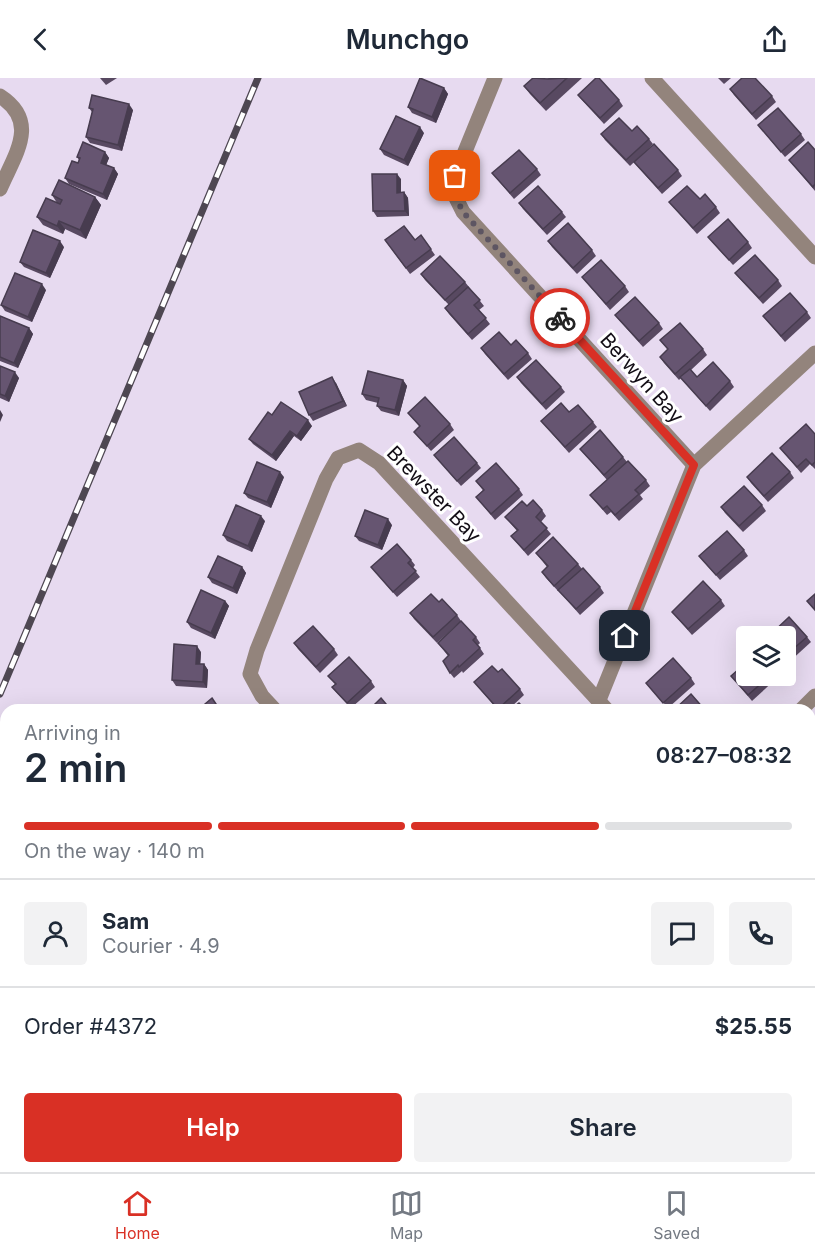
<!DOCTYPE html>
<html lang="en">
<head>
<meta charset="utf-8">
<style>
  body { margin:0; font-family:Inter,sans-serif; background:#f2f2f3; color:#1f2937; height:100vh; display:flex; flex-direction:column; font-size:22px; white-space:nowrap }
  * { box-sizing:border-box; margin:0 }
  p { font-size:20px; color:#747a83 }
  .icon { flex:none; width:33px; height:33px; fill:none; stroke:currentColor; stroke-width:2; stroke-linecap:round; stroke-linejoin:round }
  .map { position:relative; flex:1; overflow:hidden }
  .drawer { position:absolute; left:0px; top:626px; width:816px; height:470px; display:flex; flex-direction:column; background:#fff; border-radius:18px 18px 0 0; box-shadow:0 6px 24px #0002 }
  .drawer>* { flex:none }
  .tools { position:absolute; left:736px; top:548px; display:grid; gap:12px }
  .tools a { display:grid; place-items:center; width:60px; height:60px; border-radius:6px; background:#fff; box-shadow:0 6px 24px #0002; font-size:30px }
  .pin { position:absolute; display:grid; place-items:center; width:51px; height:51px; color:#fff; margin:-26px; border-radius:12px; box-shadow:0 3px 9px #0006 }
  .courier { position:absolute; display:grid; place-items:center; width:60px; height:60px; margin:-30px; border:4px solid #d93025; border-radius:50%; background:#fff; color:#222; box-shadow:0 2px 8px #0007 }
  .summary em { font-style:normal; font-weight:600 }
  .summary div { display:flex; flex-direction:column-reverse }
  .summary { display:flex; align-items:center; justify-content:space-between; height:102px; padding:0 24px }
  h1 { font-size:39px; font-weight:600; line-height:45px }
  .bar { display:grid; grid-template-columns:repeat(4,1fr); gap:9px 6px; align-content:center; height:72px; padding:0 24px }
  .bar i { height:8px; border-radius:4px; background:#e0e1e3 }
  .bar .selected { background:#d93025 }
  .bar p { grid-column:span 4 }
  .line { display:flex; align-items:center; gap:15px; padding:0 24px; border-top:2px solid #e0e1e3 }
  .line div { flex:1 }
  .round { display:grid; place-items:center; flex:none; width:63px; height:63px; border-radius:6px; background:#f2f2f3 }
  .cta { display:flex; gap:12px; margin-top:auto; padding:12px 24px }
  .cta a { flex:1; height:69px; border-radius:6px; background:#d93025; color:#fff; font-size:24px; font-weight:600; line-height:69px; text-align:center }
  .cta a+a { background:#f2f2f3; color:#1f2937 }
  header { display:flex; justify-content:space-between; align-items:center; height:78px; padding:0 24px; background:#fff; font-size:27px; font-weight:600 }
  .dock { display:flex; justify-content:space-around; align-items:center; height:84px; border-top:2px solid #e0e1e3; background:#fff; font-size:16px; color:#747a83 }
  .dock a { display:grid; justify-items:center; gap:3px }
  .dock .selected { color:#d93025 }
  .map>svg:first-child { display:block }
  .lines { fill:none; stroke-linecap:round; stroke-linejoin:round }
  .street { stroke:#93847c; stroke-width:15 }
  .rail-casing { stroke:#4e4752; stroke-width:7 }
  .rail { stroke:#fff; stroke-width:4.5; stroke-dasharray:14; stroke-linecap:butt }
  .wall { fill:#584961 }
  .shaded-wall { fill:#473c4f }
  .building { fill:#665571; stroke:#473c4f; stroke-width:1.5 }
  .done { stroke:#5d5562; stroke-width:6; stroke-dasharray:0 10.8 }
  .route { stroke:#d93025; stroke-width:8 }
  .labels { text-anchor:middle; stroke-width:6; stroke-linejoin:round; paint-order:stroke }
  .street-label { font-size:20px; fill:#120d15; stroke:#fff }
</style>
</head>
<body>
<header><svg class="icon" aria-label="back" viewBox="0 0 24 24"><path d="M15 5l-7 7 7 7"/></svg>Munchgo<svg class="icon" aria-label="share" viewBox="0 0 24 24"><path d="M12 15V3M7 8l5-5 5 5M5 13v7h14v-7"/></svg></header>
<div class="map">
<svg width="815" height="1094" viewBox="0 0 815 1094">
  <rect width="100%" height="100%" fill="#e7daf0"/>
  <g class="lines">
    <!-- street -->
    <g class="street">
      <path d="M495,0L455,98L453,114L463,134L694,387"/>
      <path d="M652,0L815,179"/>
      <path d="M0,18C40,44 15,76 0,111"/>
      <path d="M599,622L694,387L815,275"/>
      <path d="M275,632L262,618L250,596L257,572L326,401L338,380L359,372L379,385L607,632"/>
      <path d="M801,632L815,618"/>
      <path d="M810,857L815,863"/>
      <path d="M46,1089L50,1094"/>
      <path d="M373,1089L378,1094"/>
      <path d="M697,1089L702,1094"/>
    </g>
    <!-- rail casing -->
    <g class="rail-casing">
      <path id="rail" d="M0,616L258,0"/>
    </g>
    <!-- rail -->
    <use href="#rail" class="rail"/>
  </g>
  <!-- wall -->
  <g class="wall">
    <path d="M100,0H117L106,7Z"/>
    <path d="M549,0H582L546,33L530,16L524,8Z"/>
    <path d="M718,0H731L724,6Z"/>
    <path d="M444,10L448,16L436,45L412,35L408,29Z"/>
    <path d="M730,11L772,18L776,24L756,42L734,17Z"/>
    <path d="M578,17L619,22L623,28L604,46L582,22Z"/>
    <path d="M89,30L133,32L122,73L90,65L86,59L92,34Z"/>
    <path d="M758,47L801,56L805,62L785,79Z"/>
    <path d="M632,53L649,61L653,66L630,88L605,62L601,56Z"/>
    <path d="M424,55L408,88L384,77L380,71Z"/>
    <path d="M815,72V113L789,82Z"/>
    <path d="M105,74L109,80L106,87L114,90L118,96L107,122L69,106L65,100L78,85L79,82L77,79Z"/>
    <path d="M634,84L678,92L682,98L662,116L638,89Z"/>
    <path d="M537,91L541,97L514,121L492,95Z"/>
    <path d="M401,101V114H404L408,120L409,138L377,139L373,133Z"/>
    <path d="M52,117L95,119L101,127L86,161L65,151L63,156L43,147L37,139L57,125Z"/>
    <path d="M700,121L716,129L720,135L697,156L669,124Z"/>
    <path d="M519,125L562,134L566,139L547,157L523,131Z"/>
    <path d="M421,157L435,177L410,196L385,162H415Z"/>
    <path d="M708,159L748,164L752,170L733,187Z"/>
    <path d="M548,163L592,172L596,178L577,196L552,169Z"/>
    <path d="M64,169L50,200L24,189L20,184Z"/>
    <path d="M735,195L778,202L782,208L763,226L739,200Z"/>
    <path d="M421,196L465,204L484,228L479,232L490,246L472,262L449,236L445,230L449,227L425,202Z"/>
    <path d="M582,199L625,208L629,214L610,232Z"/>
    <path d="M46,212L32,244L5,233L1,227Z"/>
    <path d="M807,234L811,240L785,264L763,238Z"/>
    <path d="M615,237L659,245L663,251L643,269L619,242Z"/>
    <path d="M0,238L29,250L33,256L18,290L0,283Z"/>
    <path d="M660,262L703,271L707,277L691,292L697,299L730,303L734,309L710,333L681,300L679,302L664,285L660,279L668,272Z"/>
    <path d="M511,267L528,275L532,281L508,302L485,276L481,270Z"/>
    <path d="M0,288L19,300L9,324L0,320Z"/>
    <path d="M517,299L561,309L565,314L546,332L521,305Z"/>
    <path d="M403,302L407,308L399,338L381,333L377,328L378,325L366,322L362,316Z"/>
    <path d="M336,305L347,328L313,343L309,337Z"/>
    <path d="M569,334L593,344L597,349L569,375L541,343Z"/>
    <path d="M408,335L450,346L454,352L431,373L414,354L420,349Z"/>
    <path d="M272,337L312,348L301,363L294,358L276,383L253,366L249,361Z"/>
    <path d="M815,356V391L810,386L801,395L780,370Z"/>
    <path d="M580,371L623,379L627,384L646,402L650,408L640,417L643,421L619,443L611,434L607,437L590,417L607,402Z"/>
    <path d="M434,377L477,385L481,390L461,408Z"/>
    <path d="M790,394L794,400L768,424L751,405L747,399Z"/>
    <path d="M284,399L271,430L248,420L244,415Z"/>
    <path d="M476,403L519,411L523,417L495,442L476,419L483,412Z"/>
    <path d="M762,427L766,433L743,454L725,435L721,429Z"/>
    <path d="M527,428L542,432L546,438L541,444L551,456L528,478L511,458L517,453L505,439Z"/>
    <path d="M265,443L252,474L227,463L223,457Z"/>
    <path d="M392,447L382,472L359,463L355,458Z"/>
    <path d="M744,472L748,478L720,502L699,478Z"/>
    <path d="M536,475L578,486L582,491L600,509L604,515L580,537L559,513H558L546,500L542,494L547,489Z"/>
    <path d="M411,482L415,487L413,490L420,499L397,519L371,489Z"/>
    <path d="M242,489L246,495L237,516L212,505L208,499Z"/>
    <path d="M721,522L725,528L692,557L672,534Z"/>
    <path d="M225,523L229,528L215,561L191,550L187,544Z"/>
    <path d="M439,524L457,537L461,543L437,565L414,541L410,535Z"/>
    <path d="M786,558L807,559L811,564L788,585L786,583Z"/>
    <path d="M476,559L480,565L478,567L484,576L463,595L462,593L454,600L450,595L448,578L438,565Z"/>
    <path d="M294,565L334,571L338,577L320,595L298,571Z"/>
    <path d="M201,574L200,586H204L208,592L207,610L176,608L172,602Z"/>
    <path d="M747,597H777L778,599L752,623L731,598Z"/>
    <path d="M328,598L371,603L375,609L351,630L336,614L332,609L335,606Z"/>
    <path d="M691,600L695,606L668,630L646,605Z"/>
    <path d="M474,604L520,611L524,617L508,632H498Z"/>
    <path d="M810,691L815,697V723L810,727Z"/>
    <path d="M810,931L815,937V939L814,941L815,942V954L810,959Z"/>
    <path d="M6,981V1022L0,1020V984Z"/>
    <path d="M435,1089H464L458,1094H440Z"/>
    <path d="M594,1089H608L602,1094H598Z"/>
    <path d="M771,1089H809L804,1094H775Z"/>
  </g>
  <!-- shaded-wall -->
  <g class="shaded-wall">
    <path d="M444,10L448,16L436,45L432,39Z"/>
    <path d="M129,26L133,32L122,73L118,67Z"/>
    <path d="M420,49L424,55L408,88L404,82Z"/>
    <path d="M105,74L109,80L105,90L101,85Z"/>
    <path d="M114,90L118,96L107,122L103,116Z"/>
    <path d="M397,96L401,101V120L397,115Z"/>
    <path d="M404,114L408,120L409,138L405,133Z"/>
    <path d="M95,119L101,127L86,161L80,152Z"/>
    <path d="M59,143L65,151L63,156L57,148Z"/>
    <path d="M60,163L64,169L50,200L46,195Z"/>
    <path d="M42,206L46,212L32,244L28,239Z"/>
    <path d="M29,250L33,256L18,290L14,285Z"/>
    <path d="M15,294L19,300L9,324L5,318Z"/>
    <path d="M332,299L336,305L347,328L343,323Z"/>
    <path d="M403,302L407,308L399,338L395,332Z"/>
    <path d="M0,332L3,337L0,344Z"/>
    <path d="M308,342L312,348L301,363L297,358Z"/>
    <path d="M290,353L294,358L276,383L272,377Z"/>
    <path d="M280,394L284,399L271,430L267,424Z"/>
    <path d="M261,438L265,443L252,474L248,468Z"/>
    <path d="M388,441L392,447L382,472L378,467Z"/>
    <path d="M242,489L246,495L237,516L233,510Z"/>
    <path d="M225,523L229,528L215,561L211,555Z"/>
    <path d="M197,568L201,574L200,592L196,586Z"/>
    <path d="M204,586L208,592L207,610L203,604Z"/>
    <path d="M5,1031L6,1044L0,1057V1043Z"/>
  </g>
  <!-- building -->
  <g class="building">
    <path d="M420,0L444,10L432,39L408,29Z"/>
    <path d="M533,0L548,1L567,0L540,25L524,8Z"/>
    <path d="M596,0H599L619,22L600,40L578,17Z"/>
    <path d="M742,0H755L772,18L752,36L730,11Z"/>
    <path d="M92,17L129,26L118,67L86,59L93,31L89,30Z"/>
    <path d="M778,30L801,56L781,74L758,47Z"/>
    <path d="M396,38L420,49L404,82L380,71Z"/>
    <path d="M619,40L632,53L637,48L649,61L626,82L601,56Z"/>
    <path d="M83,64L105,74L101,85L114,90L103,116L65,100L72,83L78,85L80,80L77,79Z"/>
    <path d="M808,64L815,72V106L813,109L789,82Z"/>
    <path d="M654,66L678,92L658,110L634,84Z"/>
    <path d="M519,72L537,91L510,115L492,95Z"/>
    <path d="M372,96H397V115L404,114L405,133H373Z"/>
    <path d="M59,102L95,119L80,152L59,143L57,148L37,139L46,120L60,126L62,122L52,117Z"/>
    <path d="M538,108L562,134L543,151L519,125Z"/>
    <path d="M687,108L700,121L705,116L716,129L693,150L669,124Z"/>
    <path d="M728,141L748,164L729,182L708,159Z"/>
    <path d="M568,145L592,172L573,190L548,163Z"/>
    <path d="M404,148L415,162L421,157L431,171L406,190L385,162Z"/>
    <path d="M33,152L60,163L46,195L20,184Z"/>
    <path d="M755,177L778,202L759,220L735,195Z"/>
    <path d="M440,178L465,204L445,222L421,196Z"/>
    <path d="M601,182L625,208L606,226L582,199Z"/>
    <path d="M15,195L42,206L28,239L1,227Z"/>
    <path d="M468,209L480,222L474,227L486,240L468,256L445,230Z"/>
    <path d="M790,215L807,234L781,258L763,238Z"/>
    <path d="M635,219L659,245L639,263L615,237Z"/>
    <path d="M0,238L29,250L14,285L0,279Z"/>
    <path d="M680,245L703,271L675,296L660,279L668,271L660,262Z"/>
    <path d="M499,254L511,267L516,262L528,275L504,296L481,270Z"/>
    <path d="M536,282L561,309L542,326L517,299Z"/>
    <path d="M713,284L730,303L706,328L680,299L690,291L697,299Z"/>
    <path d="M0,288L15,294L5,318L0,316Z"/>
    <path d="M368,293L403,302L395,332L377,328L379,320L362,316Z"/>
    <path d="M332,299L343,323L309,337L299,314Z"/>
    <path d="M425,319L450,346L427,368L414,354L420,348L408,335Z"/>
    <path d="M281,324L308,342L297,358L290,353L272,377L249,361L268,334L272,337Z"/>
    <path d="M561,325L569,334L578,327L593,344L565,369L541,343Z"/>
    <path d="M806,346L815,356V384L812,387L806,381L797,389L780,370Z"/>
    <path d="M600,352L623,379L604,397L580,371Z"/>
    <path d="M454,359L477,385L457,403L434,377Z"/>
    <path d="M772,375L790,394L764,418L747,399Z"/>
    <path d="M628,383L646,402L635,412L639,416L615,437L607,428L603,431L590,417Z"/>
    <path d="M257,384L280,394L267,424L244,415Z"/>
    <path d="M496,385L519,411L491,436L476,419L484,412L476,403Z"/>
    <path d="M744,408L762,427L739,448L721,429Z"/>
    <path d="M533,422L542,432L536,439L547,450L524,472L511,458L518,452L505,439L522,423L527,428Z"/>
    <path d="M236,427L261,438L248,468L223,457Z"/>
    <path d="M365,432L388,441L378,467L355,458Z"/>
    <path d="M727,453L744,472L716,497L699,478Z"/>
    <path d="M553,459L578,486L554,508L542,494L548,488L536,475Z"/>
    <path d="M397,466L411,482L408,485L416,493L393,514L371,489Z"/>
    <path d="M218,478L242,489L233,510L208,499Z"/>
    <path d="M583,490L600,509L576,531L558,512Z"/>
    <path d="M703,503L721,522L688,551L672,534Z"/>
    <path d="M201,512L225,523L211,555L187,544Z"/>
    <path d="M431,516L439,524L442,521L457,537L433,559L410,535Z"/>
    <path d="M815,516V532L807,523Z"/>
    <path d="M789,539L807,559L786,577V558H769Z"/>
    <path d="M461,543L476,559L473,562L480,570L459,589L458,587L450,595L443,583L449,577L438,565Z"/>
    <path d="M313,548L334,571L316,589L294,565Z"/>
    <path d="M174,566L197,568L196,586H204L203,604L172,602Z"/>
    <path d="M349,579L371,603L347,625L332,609L336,606L328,598Z"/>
    <path d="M673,580L691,600L663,625L646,605Z"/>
    <path d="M747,584V597H771L748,617L731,598Z"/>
    <path d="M492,588L498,594L502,591L520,611L498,631L474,604Z"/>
    <path d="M691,616L705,632H674Z"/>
    <path d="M212,620L220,632H198Z"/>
    <path d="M381,620L391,632H369Z"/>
    <path d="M519,625L526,632H510Z"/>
    <path d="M815,673V680L811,676Z"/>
    <path d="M810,691L815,697V713L810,718Z"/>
    <path d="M810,937L815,942V945L810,949Z"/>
    <path d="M815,966V977L810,972V970Z"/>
    <path d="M2,979L6,981V1018L0,1016V984Z"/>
    <path d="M0,1028L5,1031L0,1043Z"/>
    <path d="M112,1089H153L155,1091L152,1094H117Z"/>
    <path d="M194,1089H208L213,1094H188Z"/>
    <path d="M265,1089H304L309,1094H267L264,1090Z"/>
    <path d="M436,1089H453L448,1094H441Z"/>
    <path d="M475,1089H483L488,1094H470Z"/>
    <path d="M615,1089H629L634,1094H610Z"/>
    <path d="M771,1089H799L794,1094H775Z"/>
  </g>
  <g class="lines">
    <!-- done -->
    <path class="done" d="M455,98L453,114L463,134L560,240"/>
    <!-- route -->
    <path class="route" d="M560,240L694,387L625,558"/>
  </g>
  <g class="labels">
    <!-- street labels -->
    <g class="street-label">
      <text transform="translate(642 300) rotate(48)" y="7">Berwyn Bay</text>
      <text transform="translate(434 416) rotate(46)" y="7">Brewster Bay</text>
    </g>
  </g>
</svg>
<div class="tools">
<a><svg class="icon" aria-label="layers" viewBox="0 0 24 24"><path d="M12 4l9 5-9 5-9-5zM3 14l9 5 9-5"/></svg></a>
</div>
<div class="pin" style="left:455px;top:98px;background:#ea580c"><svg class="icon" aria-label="bag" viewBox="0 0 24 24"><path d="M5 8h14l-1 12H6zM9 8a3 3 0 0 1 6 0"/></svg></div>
<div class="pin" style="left:625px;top:558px;background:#1f2937"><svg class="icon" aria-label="home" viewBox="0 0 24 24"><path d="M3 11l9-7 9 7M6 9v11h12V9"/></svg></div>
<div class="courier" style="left:560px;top:240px"><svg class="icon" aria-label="bike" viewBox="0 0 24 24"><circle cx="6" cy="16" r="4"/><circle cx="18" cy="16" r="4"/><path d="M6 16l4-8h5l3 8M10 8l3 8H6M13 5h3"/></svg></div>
<section class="drawer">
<div class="summary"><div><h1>2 min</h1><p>Arriving in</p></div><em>08:27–08:32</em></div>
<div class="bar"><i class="selected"></i><i class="selected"></i><i class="selected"></i><i></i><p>On the way · 140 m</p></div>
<div class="line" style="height:108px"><a class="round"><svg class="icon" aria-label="person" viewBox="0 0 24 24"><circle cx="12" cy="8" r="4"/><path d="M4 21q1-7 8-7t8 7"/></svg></a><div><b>Sam</b><p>Courier · 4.9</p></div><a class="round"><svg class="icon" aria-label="chat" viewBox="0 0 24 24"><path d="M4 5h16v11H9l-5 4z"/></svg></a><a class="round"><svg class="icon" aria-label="phone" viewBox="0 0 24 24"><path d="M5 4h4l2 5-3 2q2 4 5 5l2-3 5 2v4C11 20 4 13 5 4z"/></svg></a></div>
<div class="line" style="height:78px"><div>Order #4372</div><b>$25.55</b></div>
<div class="cta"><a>Help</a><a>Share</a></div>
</section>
</div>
<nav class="dock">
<a class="selected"><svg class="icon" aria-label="home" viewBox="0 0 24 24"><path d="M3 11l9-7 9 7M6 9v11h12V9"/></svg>Home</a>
<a><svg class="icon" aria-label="map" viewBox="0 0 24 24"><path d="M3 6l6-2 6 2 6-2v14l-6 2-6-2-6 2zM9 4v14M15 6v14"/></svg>Map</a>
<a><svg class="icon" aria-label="saved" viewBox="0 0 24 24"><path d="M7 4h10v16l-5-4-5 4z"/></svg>Saved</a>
</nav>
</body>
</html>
